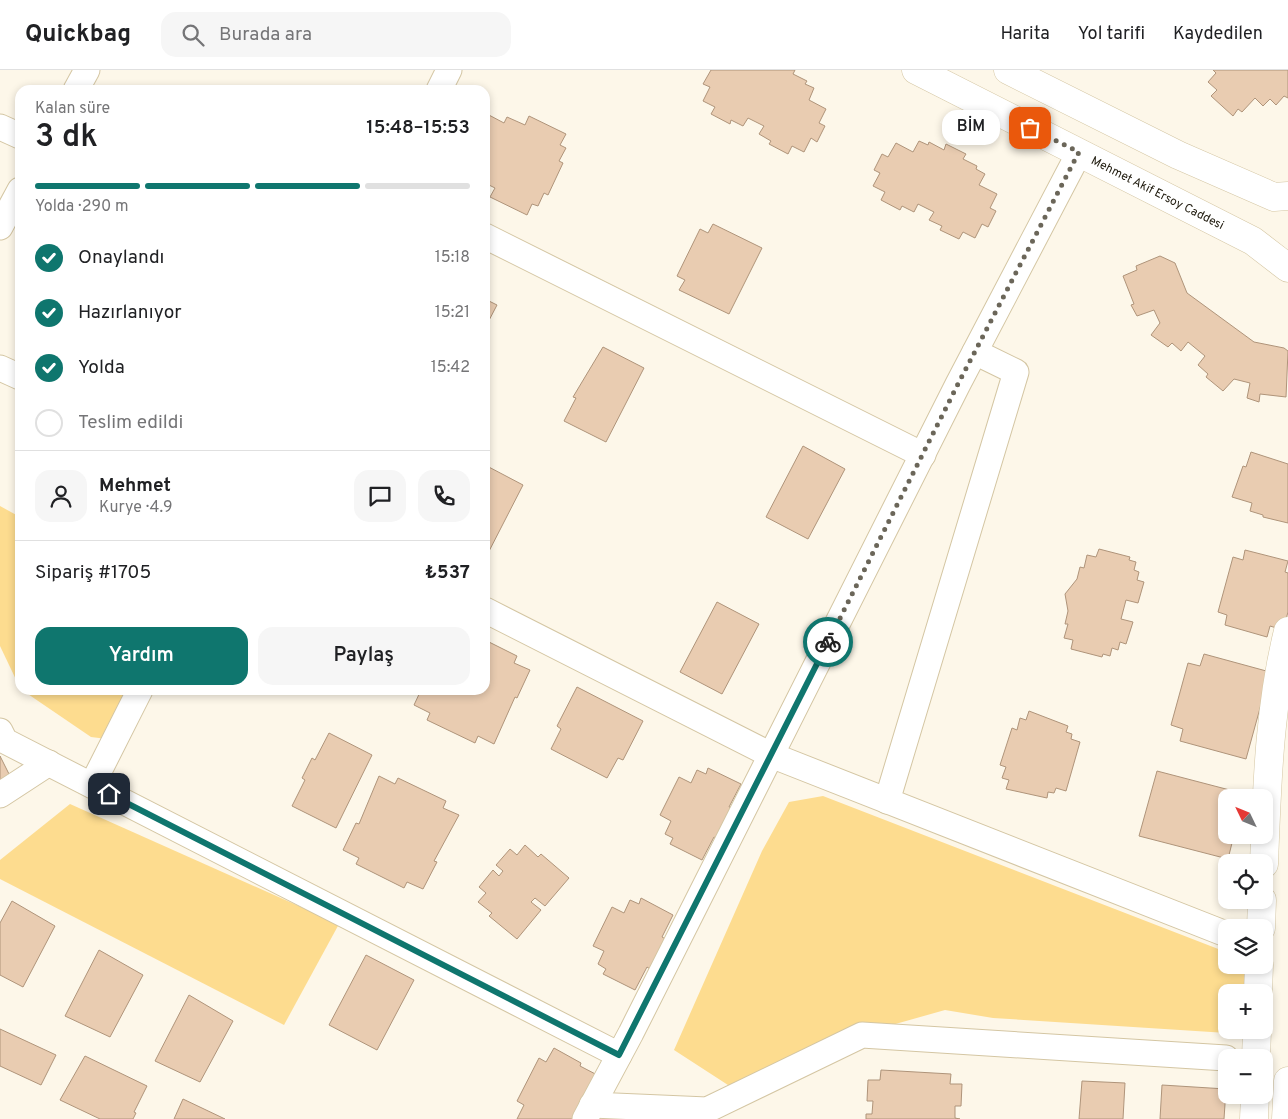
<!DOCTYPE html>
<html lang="tr">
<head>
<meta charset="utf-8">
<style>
  body { margin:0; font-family:Overpass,sans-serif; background:#f6f6f6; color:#202124; height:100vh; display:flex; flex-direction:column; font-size:19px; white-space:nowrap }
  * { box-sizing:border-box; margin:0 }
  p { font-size:16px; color:#757577 }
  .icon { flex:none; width:28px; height:28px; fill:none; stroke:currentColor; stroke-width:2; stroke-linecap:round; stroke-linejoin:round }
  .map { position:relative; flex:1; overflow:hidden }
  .details { position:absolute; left:15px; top:15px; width:475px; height:610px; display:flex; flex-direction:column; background:#fff; border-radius:15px; box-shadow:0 2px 8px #0003 }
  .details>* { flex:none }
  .needle { width:32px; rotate:313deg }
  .buttons { position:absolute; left:1218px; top:719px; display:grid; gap:10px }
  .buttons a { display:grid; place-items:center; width:55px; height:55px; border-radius:10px; background:#fff; box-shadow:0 2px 8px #0003; font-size:25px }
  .pin { position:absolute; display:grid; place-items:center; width:42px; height:42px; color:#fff; margin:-21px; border-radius:10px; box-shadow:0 2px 8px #0006 }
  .courier { position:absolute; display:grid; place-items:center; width:50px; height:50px; margin:-25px; border:4px solid #0f766e; border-radius:50%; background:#fff; color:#222; box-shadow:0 1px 6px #0007 }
  .bubble { position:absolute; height:35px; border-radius:15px; background:#fff; box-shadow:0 2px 8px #0003; font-size:16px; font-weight:600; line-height:35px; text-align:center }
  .overview em { font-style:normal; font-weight:600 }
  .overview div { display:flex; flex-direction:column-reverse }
  .overview { display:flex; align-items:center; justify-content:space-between; height:85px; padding:0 20px }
  h1 { font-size:32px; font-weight:600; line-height:38px }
  .bar { display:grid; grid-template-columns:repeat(4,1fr); gap:8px 5px; align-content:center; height:60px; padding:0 20px }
  .bar i { height:6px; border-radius:4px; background:#e0e0e0 }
  .bar .current { background:#0f766e }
  .bar p { grid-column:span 4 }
  .line { display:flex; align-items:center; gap:12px; padding:0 20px; border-top:1px solid #e0e0e0 }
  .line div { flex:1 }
  .round { display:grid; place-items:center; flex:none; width:52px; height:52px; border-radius:15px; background:#f6f6f6 }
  ol { padding:0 20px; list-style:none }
  li { display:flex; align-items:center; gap:15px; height:55px }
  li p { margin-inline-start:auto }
  li .icon { padding:5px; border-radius:50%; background:#0f766e; color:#fff; stroke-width:4 }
  li:last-child { color:#757577 }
  li i { width:28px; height:28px; border:2px solid #e0e0e0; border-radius:50% }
  .primary-button { display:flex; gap:10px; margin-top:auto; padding:10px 20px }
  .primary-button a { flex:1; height:58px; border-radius:15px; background:#0f766e; color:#fff; font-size:20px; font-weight:600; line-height:58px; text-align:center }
  .primary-button a+a { background:#f6f6f6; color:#202124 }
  header { display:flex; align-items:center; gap:30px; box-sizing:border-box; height:70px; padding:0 25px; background:#fff; border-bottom:1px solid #e0e0e0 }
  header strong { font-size:24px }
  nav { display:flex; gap:28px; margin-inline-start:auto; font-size:18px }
  .search { width:350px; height:45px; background:#f6f6f6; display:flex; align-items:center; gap:12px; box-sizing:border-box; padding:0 18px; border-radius:15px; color:#757577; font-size:19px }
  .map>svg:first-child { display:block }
  .green { fill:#fddc8f }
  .building { fill:#e9ccb1; stroke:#af947a }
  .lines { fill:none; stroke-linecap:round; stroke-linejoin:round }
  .minor-casing { stroke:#d4c6a3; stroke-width:27 }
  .tertiary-casing { stroke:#d4c6a3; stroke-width:29 }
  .primary-casing { stroke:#d4c6a3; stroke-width:29 }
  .minor { stroke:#fff; stroke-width:25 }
  .tertiary { stroke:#fff; stroke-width:28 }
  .primary { stroke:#fff; stroke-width:28 }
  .done { stroke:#6b6659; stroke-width:5; stroke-dasharray:0 9 }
  .route { stroke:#0f766e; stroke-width:6 }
  .labels { text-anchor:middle; stroke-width:4.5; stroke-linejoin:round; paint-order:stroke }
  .street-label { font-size:12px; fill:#1d180b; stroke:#fff }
</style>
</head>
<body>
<header>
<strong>Quickbag</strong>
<div class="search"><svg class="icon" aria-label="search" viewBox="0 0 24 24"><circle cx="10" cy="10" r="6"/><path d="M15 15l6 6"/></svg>Burada ara</div>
<nav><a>Harita</a><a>Yol tarifi</a><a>Kaydedilen</a></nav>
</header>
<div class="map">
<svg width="1288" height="1049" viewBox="0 0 1288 1049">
  <rect width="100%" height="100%" fill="#fdf7e9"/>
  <!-- green -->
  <g class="green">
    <path d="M0,436L20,447V618L0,576Z"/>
    <path d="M22,620H147L107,669L91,667Z"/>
    <path d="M823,726L1226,882V895H1255L1269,921L1265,952L1264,955V922H1226V960H1261L1258,965L993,948L945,940L821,975L753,1018L728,1015L674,980L762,781L789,732Z"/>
    <path d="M70,734L339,854L284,955L0,809V790Z"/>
  </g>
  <!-- building -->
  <g class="building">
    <path d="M711,0H795L793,4L807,11L805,14L814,18L809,30L826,39L819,53L825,56L817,72L811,68L804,82L792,76L788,84L769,74L771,71L759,64L764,56L748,48L743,56L731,50L730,54L711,44L715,37L703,31L710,17L703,14Z"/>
    <path d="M1213,0H1288V28L1284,26L1276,35L1270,29L1263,36L1255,28L1242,42L1238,39L1233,46L1211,26L1217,20L1208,12L1216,3Z"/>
    <path d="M487,44L504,53L507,47L525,55L529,46L566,64L560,75L566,78L559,91L563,93L548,125L544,123L538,136L532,134L527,145L490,127L495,118L485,113Z"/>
    <path d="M919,71L928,75L929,72L944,80L946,74L966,84L963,89L977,96L976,99L985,104L979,115L997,124L990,138L996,141L988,157L982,154L975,168L963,162L959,169L940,160L942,156L929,150L934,142L918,134L914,142L902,136L900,140L881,130L885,122L873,116L880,103L874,100L882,84L888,87L896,73L913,82Z"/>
    <path d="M713,154L762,178L729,244L679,220L685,210L677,206L700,159L708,163Z"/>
    <path d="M1160,186L1175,193L1187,223L1254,272L1284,278L1288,281L1286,327L1260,324L1259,332L1247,328L1250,313L1234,309L1223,321L1206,307L1208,304L1198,295L1205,286L1188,272L1181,281L1172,273L1168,277L1151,265L1160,253L1154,240L1137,246L1131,235L1134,234L1123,206L1137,200L1136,196Z"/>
    <path d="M485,229L497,235L485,258Z"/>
    <path d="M603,277L644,298L606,372L564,351L576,328L573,327Z"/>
    <path d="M803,376L845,399L808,469L766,447Z"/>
    <path d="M1251,382L1288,394V453L1263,447V445L1250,441L1252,433L1232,427L1243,396L1246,397Z"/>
    <path d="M485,395L523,415L485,489Z"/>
    <path d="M1099,479L1130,487L1129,490L1136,492L1134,500L1139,502L1137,510L1144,512L1138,533L1126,530L1121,549L1133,552L1126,574L1120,572L1118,580L1112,578L1110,586L1103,584L1102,587L1071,579L1073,570L1064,568L1068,554H1065L1068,541L1065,524L1077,509L1080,497L1084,498L1087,485L1096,487Z"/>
    <path d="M1245,480L1288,491L1285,502L1288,503V542L1283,560L1270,556L1267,567L1225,555L1227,545L1218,542L1233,487L1243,490Z"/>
    <path d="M717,532L759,554L722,624L680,602Z"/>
    <path d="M485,570L517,586L514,593L530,600L517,628L515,627L494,674L478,666L475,673L427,650L430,643L414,635L421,620H485Z"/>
    <path d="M1204,584L1270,602L1246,689L1180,671L1183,659L1171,655L1188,593L1200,596Z"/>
    <path d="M577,617L643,651L623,690L618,688L607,708L551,679L561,659L557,656Z"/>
    <path d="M1029,641L1068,656L1066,662L1072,664L1071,669L1080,672L1066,721L1056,718L1054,723L1048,722L1047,728L1006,719L1009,710L1002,708L1006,697L1000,695L1012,658L1017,660L1020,648L1026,650Z"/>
    <path d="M329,663L372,685L336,758L292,736L305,710L302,708L312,688L315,690Z"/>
    <path d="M0,686L14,714L0,721Z"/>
    <path d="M708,698L741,714L729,737L736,741L721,771L714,767L702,790L670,774L673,768L665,764L671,751L660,745L679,707L691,713L697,700L706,704Z"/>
    <path d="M1157,701L1245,724L1244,728H1226V765H1234L1228,789L1139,766Z"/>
    <path d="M379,706L395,714L398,708L446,731L443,738L459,745L434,791L437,792L423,819L407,812L404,818L356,794L359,788L343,780L356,753L359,754Z"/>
    <path d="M525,775L538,787L541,784L569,808L545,836L535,828L531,832L541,840L517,869L489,846L492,843L478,832L486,823L479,817L493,800L499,806L503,801L496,795L510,779L517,785Z"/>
    <path d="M641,828L673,845L662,867L669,871L653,901L647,897L635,920L603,904L606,899L598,894L604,881L593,876L612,837L624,843L630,830L639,834Z"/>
    <path d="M12,831L55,856L23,917L0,905V853Z"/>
    <path d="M99,880L143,905L110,967L65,946Z"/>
    <path d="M366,885L414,910L377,980L329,955Z"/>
    <path d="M189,925L233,951L200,1012L155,991Z"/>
    <path d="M0,959L56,985L41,1015L0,996Z"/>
    <path d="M554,978L581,993L580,996L603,1008L581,1049H517L524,1035L517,1031L539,988L546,992Z"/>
    <path d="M85,986L147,1016L134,1042L136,1043L133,1049H100L60,1030Z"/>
    <path d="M881,1000L951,1004L950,1014H962L961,1036H955V1048L960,1049H866V1044H872L873,1031H867L868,1010H880Z"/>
    <path d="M1082,1011L1125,1013L1123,1049H1079Z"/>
    <path d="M1162,1015L1226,1019L1224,1049H1160Z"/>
    <path d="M183,1029L225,1049H174Z"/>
  </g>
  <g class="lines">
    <!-- minor casing -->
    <g class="minor-casing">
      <g id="minor">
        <path d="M76,20L87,0"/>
        <path d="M439,20L449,0"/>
        <path d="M0,57L20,66"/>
        <path d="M0,157L20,120"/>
        <path d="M485,166L923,385"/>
        <path d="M0,298L20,307"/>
        <path d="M485,540L771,685L1226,864"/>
        <path d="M0,661L5,671L619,985"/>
        <path d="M92,715L140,620"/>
        <path d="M0,725L49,693"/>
        <path d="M887,731L1016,302L975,282"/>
        <path d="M592,1035L707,1040L862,965L1226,988"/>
        <path d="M585,1049L631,963L958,314L1079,83"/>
      </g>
    </g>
    <!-- tertiary casing -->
    <g class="tertiary-casing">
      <g id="tertiary">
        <path id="s1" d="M916,0L1253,171L1288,198"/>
        <path d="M1008,0L1178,85L1274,127L1288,126"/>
      </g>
    </g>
    <!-- primary casing -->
    <g class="primary-casing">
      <g id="primary">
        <path d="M1264,794C1267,716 1269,638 1288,561"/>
        <path d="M1261,858L1262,830"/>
        <path d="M1258,922L1259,895"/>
        <path d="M1256,988L1257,960"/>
        <path d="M1254,1049L1255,1025"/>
        <path d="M1286,1049L1288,1011"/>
      </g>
    </g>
    <!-- minor -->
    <use href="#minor" class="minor"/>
    <!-- tertiary -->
    <use href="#tertiary" class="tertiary"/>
    <!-- primary -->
    <use href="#primary" class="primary"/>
  </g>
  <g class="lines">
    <!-- done -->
    <path class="done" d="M828,572L958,314L1079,82L1030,58"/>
    <!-- route -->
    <path class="route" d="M109,724L619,985L828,572"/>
  </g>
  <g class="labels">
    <!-- street labels -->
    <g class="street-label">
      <text dy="4" stroke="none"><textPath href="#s1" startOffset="271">Mehmet Akif Ersoy Caddesi</textPath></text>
    </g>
  </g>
</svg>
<div class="buttons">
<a><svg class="needle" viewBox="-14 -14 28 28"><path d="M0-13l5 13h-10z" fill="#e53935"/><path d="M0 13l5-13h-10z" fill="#757577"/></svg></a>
<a><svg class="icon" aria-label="locate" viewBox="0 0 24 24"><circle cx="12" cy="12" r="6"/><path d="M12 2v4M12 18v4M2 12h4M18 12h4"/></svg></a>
<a><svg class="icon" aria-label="layers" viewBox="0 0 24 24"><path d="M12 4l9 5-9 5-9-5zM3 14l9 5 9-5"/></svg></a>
<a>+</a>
<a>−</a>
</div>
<div class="pin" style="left:1030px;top:58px;background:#ea580c"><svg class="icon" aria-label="bag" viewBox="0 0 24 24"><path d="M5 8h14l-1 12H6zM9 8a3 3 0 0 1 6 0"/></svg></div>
<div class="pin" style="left:109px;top:724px;background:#1f2937"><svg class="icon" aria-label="home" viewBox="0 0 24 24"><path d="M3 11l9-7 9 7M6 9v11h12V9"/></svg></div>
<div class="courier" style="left:828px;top:572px"><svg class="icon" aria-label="bike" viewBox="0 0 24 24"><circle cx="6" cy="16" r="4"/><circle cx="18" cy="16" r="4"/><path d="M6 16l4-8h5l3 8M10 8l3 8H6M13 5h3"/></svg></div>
<div class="bubble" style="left:942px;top:40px;width:58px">BİM</div>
<section class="details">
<div class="overview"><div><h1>3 dk</h1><p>Kalan süre</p></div><em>15:48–15:53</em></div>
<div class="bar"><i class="current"></i><i class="current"></i><i class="current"></i><i></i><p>Yolda · 290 m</p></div>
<ol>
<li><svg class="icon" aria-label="check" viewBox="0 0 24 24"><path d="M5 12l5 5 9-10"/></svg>Onaylandı<p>15:18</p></li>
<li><svg class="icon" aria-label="check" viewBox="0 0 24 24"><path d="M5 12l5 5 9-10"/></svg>Hazırlanıyor<p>15:21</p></li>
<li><svg class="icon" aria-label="check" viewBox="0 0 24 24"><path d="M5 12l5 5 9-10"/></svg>Yolda<p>15:42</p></li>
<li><i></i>Teslim edildi</li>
</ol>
<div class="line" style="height:90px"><a class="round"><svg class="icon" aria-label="person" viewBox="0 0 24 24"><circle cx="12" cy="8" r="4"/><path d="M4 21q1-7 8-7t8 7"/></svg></a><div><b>Mehmet</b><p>Kurye · 4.9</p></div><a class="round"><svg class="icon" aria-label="chat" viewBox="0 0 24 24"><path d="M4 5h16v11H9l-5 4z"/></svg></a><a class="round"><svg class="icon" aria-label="phone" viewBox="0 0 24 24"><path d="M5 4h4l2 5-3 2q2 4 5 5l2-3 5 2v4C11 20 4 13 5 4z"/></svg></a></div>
<div class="line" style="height:65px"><div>Sipariş #1705</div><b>₺537</b></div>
<div class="primary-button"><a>Yardım</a><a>Paylaş</a></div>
</section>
</div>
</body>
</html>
